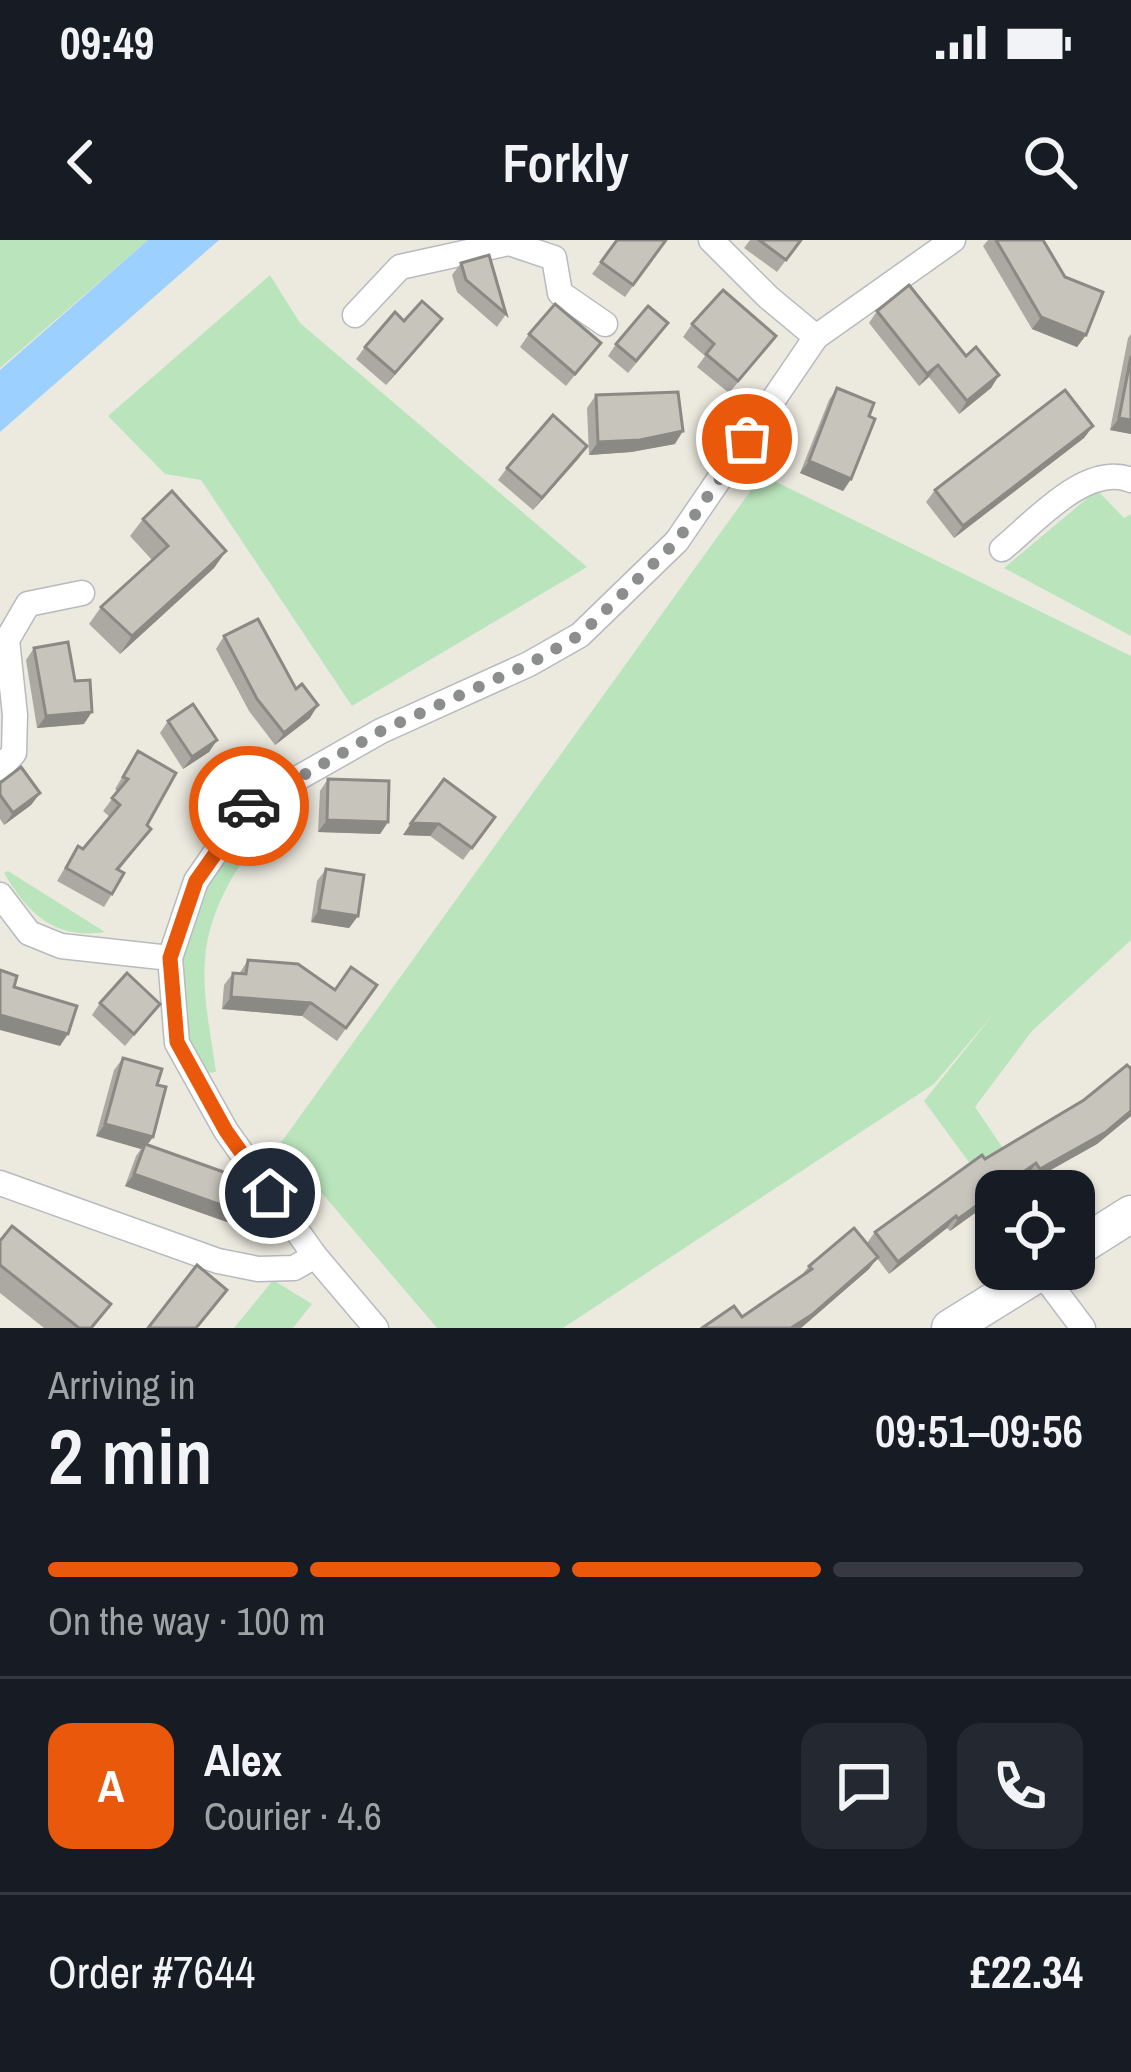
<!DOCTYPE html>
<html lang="en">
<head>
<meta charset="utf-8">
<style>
  body { margin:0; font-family:"Archivo Narrow",sans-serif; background:#242831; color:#f1f3f6; height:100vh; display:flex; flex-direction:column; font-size:45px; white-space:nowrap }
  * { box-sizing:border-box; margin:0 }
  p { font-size:39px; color:#9ea1a6 }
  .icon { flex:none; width:66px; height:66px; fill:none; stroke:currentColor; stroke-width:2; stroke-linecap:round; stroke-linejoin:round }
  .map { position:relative; height:1088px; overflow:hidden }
  .details { display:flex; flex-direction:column; background:#171b24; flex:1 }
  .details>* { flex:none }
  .controls { position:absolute; left:975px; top:930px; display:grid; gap:24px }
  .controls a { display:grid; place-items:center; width:120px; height:120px; border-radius:24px; background:#171b24; box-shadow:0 3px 9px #0004; font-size:60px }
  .pin { position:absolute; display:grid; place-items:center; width:102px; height:102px; color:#fff; margin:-51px; border:6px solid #fff; border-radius:50%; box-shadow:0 3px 12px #0007 }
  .courier { position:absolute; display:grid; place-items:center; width:120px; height:120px; margin:-60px; border:9px solid #ea580c; border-radius:50%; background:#fff; color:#222; box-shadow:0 3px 15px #0007 }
  .summary em { font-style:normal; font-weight:600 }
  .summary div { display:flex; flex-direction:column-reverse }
  .summary { display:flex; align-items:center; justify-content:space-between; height:204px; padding:0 48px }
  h1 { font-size:78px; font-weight:600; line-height:90px }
  .bar { display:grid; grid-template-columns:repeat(4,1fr); gap:18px 12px; align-content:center; height:144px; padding:0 48px }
  .bar i { height:15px; border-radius:9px; background:#363941 }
  .bar .on { background:#ea580c }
  .bar p { grid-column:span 4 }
  .line { display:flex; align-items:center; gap:30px; padding:0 48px; border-top:3px solid #363941 }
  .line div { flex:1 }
  .round { display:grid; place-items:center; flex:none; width:126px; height:126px; border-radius:24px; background:#242831 }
  .status { display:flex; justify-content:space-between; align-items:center; height:84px; padding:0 60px; background:#171b24; direction:ltr }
  .status svg { height:33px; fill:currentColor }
  header { display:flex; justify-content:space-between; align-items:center; height:156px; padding:0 48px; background:#171b24; font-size:54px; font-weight:600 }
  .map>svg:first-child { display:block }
  .green { fill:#bae5bc }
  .water { fill:#9cd0ff }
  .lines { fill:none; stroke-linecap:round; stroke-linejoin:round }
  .street-casing { stroke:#b7babf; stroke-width:27 }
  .secondary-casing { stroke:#b8bbc2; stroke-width:39 }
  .street { stroke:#fff; stroke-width:24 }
  .secondary { stroke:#fff; stroke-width:36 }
  .wall { fill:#aba9a2 }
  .shaded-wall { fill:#8b8984 }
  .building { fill:#c7c4bc; stroke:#8b8984; stroke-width:3 }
  .done { stroke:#8c8e8d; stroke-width:12; stroke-dasharray:0 21.6 }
  .route { stroke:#ea580c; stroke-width:15 }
</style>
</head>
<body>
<div class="status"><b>09:49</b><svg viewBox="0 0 49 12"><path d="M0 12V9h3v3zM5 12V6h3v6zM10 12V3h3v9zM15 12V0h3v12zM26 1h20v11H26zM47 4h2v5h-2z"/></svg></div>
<header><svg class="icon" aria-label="back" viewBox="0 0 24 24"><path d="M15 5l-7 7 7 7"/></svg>Forkly<svg class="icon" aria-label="search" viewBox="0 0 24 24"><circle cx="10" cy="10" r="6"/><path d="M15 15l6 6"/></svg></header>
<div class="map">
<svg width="1131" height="1088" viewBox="0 0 1131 1088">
  <rect width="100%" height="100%" fill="#eceadf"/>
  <!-- green -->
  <g class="green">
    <path d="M0,0H148L0,128Z"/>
    <path d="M270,35L300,83L587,327L352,466L201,240L165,234L108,176Z"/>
    <path d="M762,235L1131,416V700L1032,791L975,867L1032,951H996V959L924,861L995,772L934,844L563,1088H437L280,904Z"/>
    <path d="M1097,250L1124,278L1131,274V396L1004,328Z"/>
    <path d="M292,554C255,602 210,655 205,719C202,756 211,795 216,832L201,834C155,725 196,618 292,554Z"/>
    <path d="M8,631L105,692C55,700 28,674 4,633Z"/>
    <path d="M273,1040L312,1064L293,1088H234Z"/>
  </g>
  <!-- water -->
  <path class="water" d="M148,0H219L0,192V130Z"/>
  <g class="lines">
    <!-- street casing -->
    <g class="street-casing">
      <g id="street">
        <path d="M711,0L768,57L816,97"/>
        <path d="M355,75L400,27L509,3L554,18L560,53L605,84"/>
        <path d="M1002,309C1034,283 1086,222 1131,240"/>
        <path d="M0,528L14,513L15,475L7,400L28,364L82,353"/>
        <path d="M0,655L29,693L61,706L170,718"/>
        <path d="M0,943L218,1021L258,1029L294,1028L315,1016"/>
        <path d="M1041,1032L1083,1088"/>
        <path d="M376,1088L315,1016L226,891L177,803L170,718L196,641L247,567L381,491L529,424L580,395L677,301L816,97L953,0"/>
      </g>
    </g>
    <!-- secondary casing -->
    <g class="secondary-casing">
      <g id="secondary">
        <path d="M1074,1010L1131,974"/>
        <path d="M950,1088L1045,1029"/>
      </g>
    </g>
    <!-- street -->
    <use href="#street" class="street"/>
    <!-- secondary -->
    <use href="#secondary" class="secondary"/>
  </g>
  <!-- wall -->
  <g class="wall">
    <path d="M666,0L625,57L592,34L601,22Z"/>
    <path d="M750,0H801L777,32L744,8Z"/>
    <path d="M988,0H1043L1086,95L1077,107L1032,89L983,6Z"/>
    <path d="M461,23L506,74L497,87L457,52L452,35Z"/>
    <path d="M877,71L966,116L999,135L991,148L959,174L929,137L919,146L869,83Z"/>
    <path d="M442,79L386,145L356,119L365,107L404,81Z"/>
    <path d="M692,84L767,108L729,153L697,127L705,116L683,97Z"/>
    <path d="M529,94L601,103L566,146L520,107Z"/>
    <path d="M1131,94V194L1110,190L1128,98Z"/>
    <path d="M659,96L628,133L608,116L616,104Z"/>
    <path d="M837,148L869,176L851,239L843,251L800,233L829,160Z"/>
    <path d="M596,155L675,204L631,212L589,215L587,168Z"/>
    <path d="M1093,186L1084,198L954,298L926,262L935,250Z"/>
    <path d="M587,206L533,270L498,240L507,228Z"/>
    <path d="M143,279L226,311L214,328L120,414L89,384L101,367L152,320L130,296Z"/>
    <path d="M224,396L310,478L275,505L249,471L216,409Z"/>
    <path d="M34,408L84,484L37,488L26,420Z"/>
    <path d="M168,481L217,500L209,512L183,529L160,493Z"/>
    <path d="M138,511L147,585L142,601L119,630L112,654L104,667L57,641L78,606L83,609L110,577L103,571L118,551L115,549Z"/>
    <path d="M328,539L388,582L380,594L318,592L320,551Z"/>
    <path d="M444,539L495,577L463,620L430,596L403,595Z"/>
    <path d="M0,543L40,553L31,565L4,585L0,579Z"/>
    <path d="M326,629L358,676L349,688L311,682L317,641Z"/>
    <path d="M248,720L335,750L377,745L337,801L302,776L222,769L224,745L233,733L239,734Z"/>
    <path d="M100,763L160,764L125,806L92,775Z"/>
    <path d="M123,818L157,845L153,897L147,905L235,970L227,982L125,946L136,916L141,909L96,896L114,830Z"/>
    <path d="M1131,827V876L1097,904L1031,941L1028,935L1006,951H996V958L950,991L947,988L889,1034L877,1018L869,1029L801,1088H702L742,1077L801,1036L809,1026L867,1003L875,992L985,919L1084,860Z"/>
    <path d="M0,1001L111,1064L93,1088H44L0,1053Z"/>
  </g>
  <!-- shaded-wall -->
  <g class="shaded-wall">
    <path d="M1041,77L1086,95L1077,107L1032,89Z"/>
    <path d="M442,79L433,91L386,145L395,133Z"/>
    <path d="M938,125L929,137L919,146L927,134Z"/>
    <path d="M999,135L991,148L959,174L967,161Z"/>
    <path d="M1119,178L1131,180V194L1110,190Z"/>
    <path d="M1093,186L1084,198L954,298L963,286Z"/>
    <path d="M683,191L675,204L631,212L589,215L598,202Z"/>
    <path d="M587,206L579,218L533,270L542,258Z"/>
    <path d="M809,221L851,239L843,251L800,233Z"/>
    <path d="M226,311L214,328L120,414L132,396Z"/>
    <path d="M318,465L310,478L275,505L284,493Z"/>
    <path d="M92,472L84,484L37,488L46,476Z"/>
    <path d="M217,500L209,512L183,529L192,517Z"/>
    <path d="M40,553L31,565L4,585L13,573Z"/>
    <path d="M327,580L388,582L380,594L318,592Z"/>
    <path d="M411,583L439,584L430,596L403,595Z"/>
    <path d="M319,670L358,676L349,688L311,682Z"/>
    <path d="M231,757L311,763L302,776L222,769Z"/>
    <path d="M0,775L68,794L60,806L0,790Z"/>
    <path d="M1131,871V876L1097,904L1031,941L1040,929Z"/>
    <path d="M105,884L153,897L144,909L145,904L141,909L96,896Z"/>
    <path d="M1036,923L1028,935L1006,951H998Z"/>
    <path d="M134,934L235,970L227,982L125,946Z"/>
    <path d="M996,952V958L950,991L958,979Z"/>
    <path d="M956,976L947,988L889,1034L898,1022Z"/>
    <path d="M878,1017L869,1029L801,1088H791Z"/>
  </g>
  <!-- building -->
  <g class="building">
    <path d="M617,0H666L633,45L601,22Z"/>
    <path d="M759,0H801L786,20Z"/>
    <path d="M996,0H1043L1065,37L1103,52L1086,95L1041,77Z"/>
    <path d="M489,15L506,74L466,40L461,23Z"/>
    <path d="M909,45L966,116L976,107L999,135L967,161L938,125L927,134L877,71Z"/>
    <path d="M723,50L776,96L738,141L706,114L714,104L692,84Z"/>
    <path d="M422,61L442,79L395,133L365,107L395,72L404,81Z"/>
    <path d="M555,64L601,103L575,134L529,94Z"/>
    <path d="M648,66L668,83L636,121L616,104Z"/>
    <path d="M1131,116V180L1119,178Z"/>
    <path d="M837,148L874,163L869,176L875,179L851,239L809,221Z"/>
    <path d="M1065,150L1093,186L963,286L935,250Z"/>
    <path d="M678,152L683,191L640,200L598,202L596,155Z"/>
    <path d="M553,175L587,206L542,258L507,228Z"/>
    <path d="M172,251L226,311L132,396L101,367L168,306L143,279Z"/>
    <path d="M258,379L296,449L302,444L318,465L284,493L257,459L224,396Z"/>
    <path d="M68,402L75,441L90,440L92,472L46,476L34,408Z"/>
    <path d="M193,464L217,500L192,517L168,481Z"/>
    <path d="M138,511L176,533L147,585L151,589L117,629L124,633L112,654L66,628L78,606L83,609L120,565L112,558L128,539L123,537Z"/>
    <path d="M21,527L40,553L13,573L0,555V543Z"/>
    <path d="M328,539L389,541L388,582L327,580Z"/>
    <path d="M444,539L495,577L472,608L439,584L411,583Z"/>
    <path d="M326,629L364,635L358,676L319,670Z"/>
    <path d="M248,720L298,724L335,750L351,727L377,745L346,788L311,763L231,757L233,733L246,734Z"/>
    <path d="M0,730L17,736L14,747L77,766L68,794L0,775Z"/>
    <path d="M127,733L160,764L134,794L100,763Z"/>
    <path d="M123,818L162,829L157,845L166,847L153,897L105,884Z"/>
    <path d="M1127,825L1130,828L1131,827V871L1106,892L1040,929L1036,923L958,979L956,976L898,1022L875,992L982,915L985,919L1084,860Z"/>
    <path d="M145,904L246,940L235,970L134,934Z"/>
    <path d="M12,986L111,1064L91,1088H79L0,1025V1001Z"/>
    <path d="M854,988L878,1017L813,1074L791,1088H702L734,1066L742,1077L812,1029L809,1026Z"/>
    <path d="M197,1025L227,1050L196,1088H148Z"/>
  </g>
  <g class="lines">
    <!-- done -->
    <path class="done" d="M249,566L381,491L529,424L580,395L677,301L747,199"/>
    <!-- route -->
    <path class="route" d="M249,566L196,641L170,718L177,802L226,891L270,953"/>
  </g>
</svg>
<div class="controls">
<a><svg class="icon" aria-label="locate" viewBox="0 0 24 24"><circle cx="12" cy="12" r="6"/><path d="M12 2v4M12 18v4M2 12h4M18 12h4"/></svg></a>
</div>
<div class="pin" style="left:747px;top:199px;background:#ea580c"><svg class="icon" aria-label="bag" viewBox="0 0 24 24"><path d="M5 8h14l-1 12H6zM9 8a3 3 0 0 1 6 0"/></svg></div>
<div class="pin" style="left:270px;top:953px;background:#1f2937"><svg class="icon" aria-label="home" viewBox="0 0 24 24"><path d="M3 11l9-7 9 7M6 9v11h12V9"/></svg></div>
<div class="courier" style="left:249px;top:566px"><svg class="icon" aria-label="car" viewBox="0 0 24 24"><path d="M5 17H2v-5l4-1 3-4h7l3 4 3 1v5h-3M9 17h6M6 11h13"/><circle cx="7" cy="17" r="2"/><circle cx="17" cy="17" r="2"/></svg></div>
</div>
<section class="details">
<div class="summary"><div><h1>2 min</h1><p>Arriving in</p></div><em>09:51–09:56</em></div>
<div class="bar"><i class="on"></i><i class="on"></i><i class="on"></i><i></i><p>On the way · 100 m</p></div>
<div class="line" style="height:216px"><b class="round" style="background:#ea580c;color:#fff">A</b><div><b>Alex</b><p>Courier · 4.6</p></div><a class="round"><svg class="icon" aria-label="chat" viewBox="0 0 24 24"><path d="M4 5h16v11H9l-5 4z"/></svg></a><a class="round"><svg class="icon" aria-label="phone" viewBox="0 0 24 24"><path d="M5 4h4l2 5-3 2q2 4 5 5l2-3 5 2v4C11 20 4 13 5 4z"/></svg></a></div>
<div class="line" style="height:156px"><div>Order #7644</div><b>£22.34</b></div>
</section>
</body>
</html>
